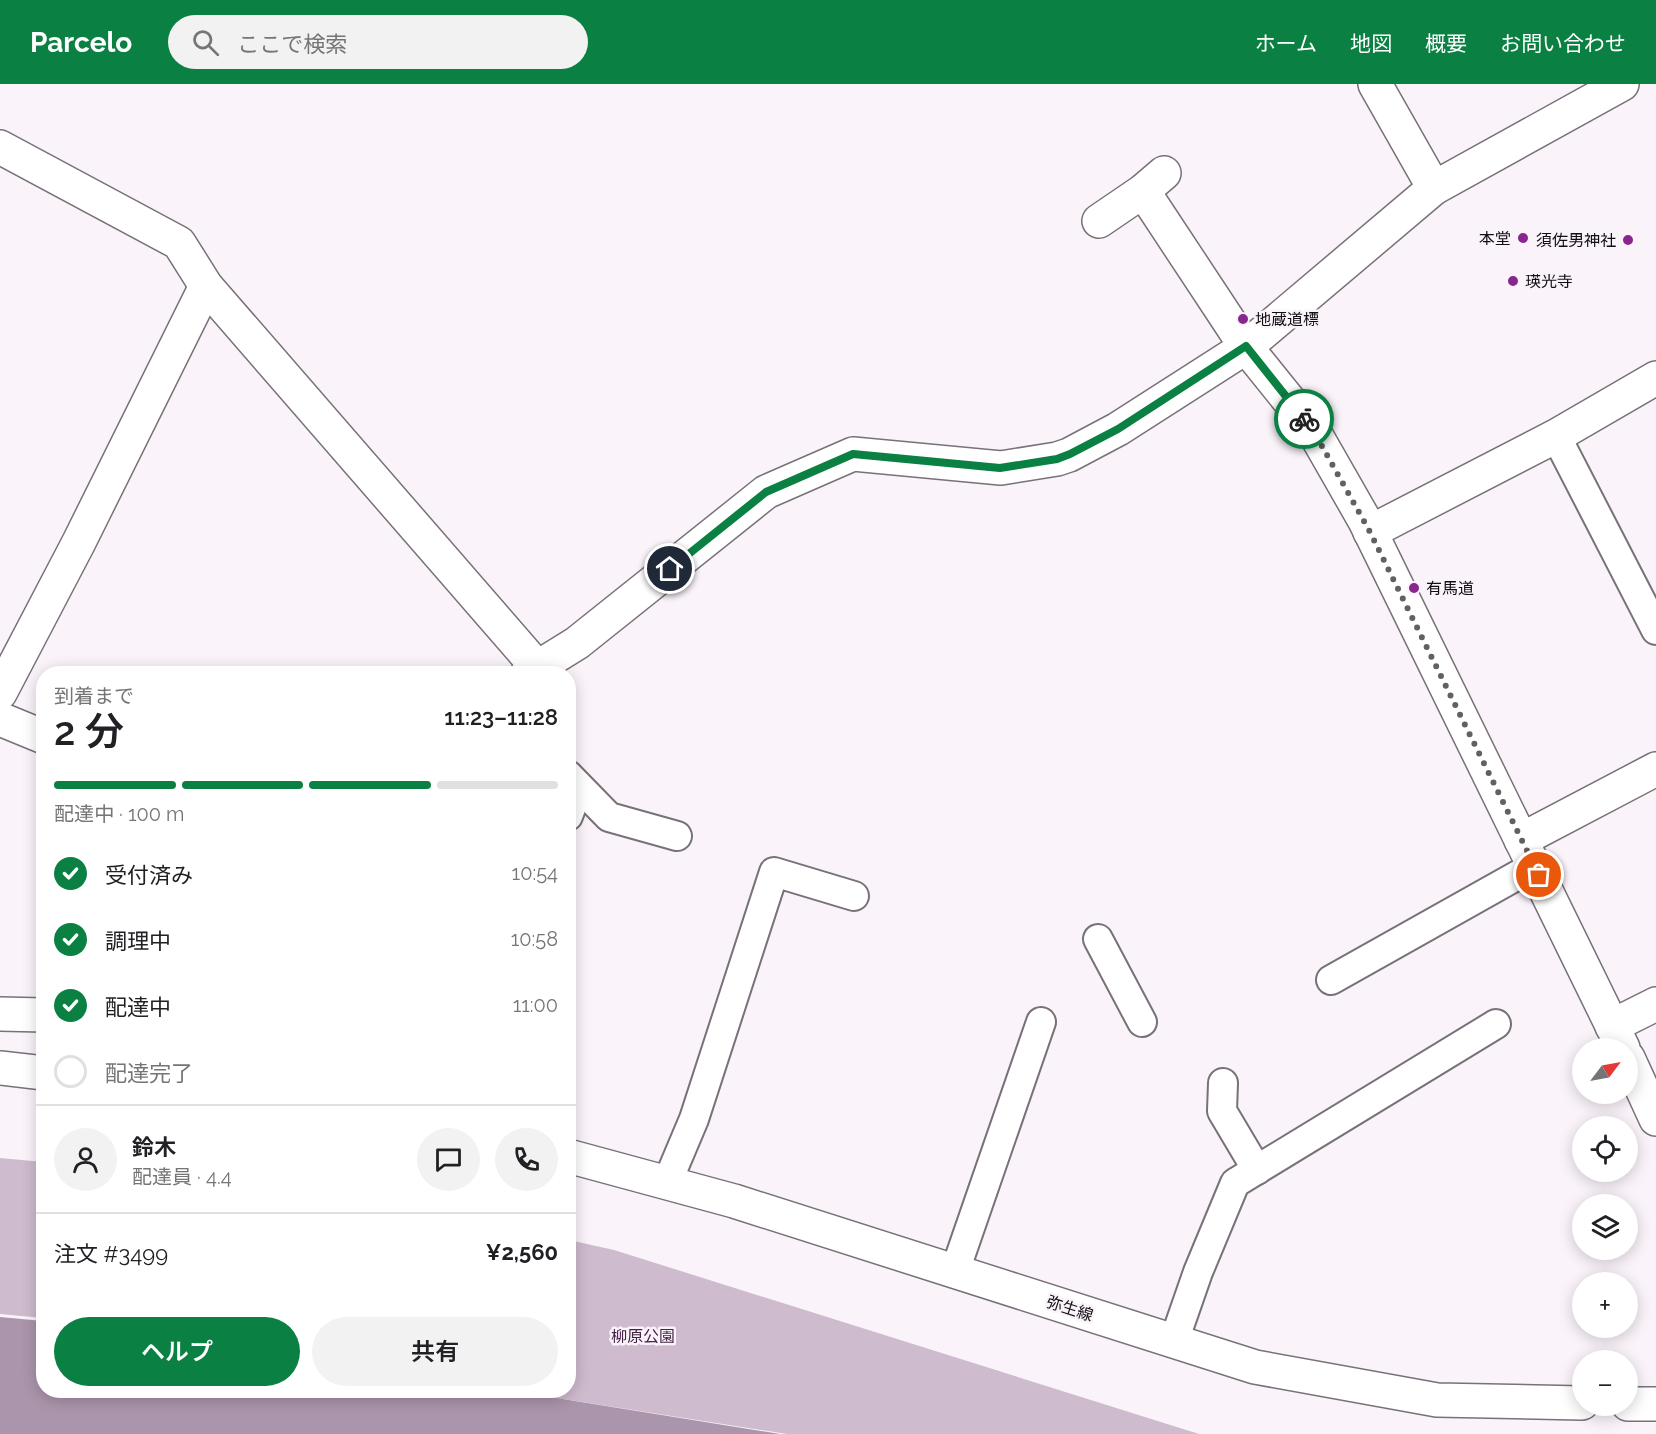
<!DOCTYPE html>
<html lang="ja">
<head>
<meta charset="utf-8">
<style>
  body { margin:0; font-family:Raleway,"Noto Sans JP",sans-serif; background:#f2f2f2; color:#202124; height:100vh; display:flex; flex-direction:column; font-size:22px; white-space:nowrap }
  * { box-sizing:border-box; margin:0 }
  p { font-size:20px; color:#757577 }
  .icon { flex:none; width:33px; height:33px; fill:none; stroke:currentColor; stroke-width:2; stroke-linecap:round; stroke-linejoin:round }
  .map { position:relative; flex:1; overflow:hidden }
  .panel { position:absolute; left:36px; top:582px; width:540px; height:732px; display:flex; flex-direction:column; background:#fff; border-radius:24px; box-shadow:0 3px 15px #0003 }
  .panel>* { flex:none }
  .needle { width:39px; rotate:58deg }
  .buttons { position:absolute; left:1572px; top:954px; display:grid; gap:12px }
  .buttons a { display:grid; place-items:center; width:66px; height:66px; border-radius:50%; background:#fff; box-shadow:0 3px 15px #0003; font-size:30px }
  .pin { position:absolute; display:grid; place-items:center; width:51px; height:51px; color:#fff; margin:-26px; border:3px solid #fff; border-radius:50%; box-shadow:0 2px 6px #0007 }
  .courier { position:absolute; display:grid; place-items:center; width:60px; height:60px; margin:-30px; border:4px solid #0b8043; border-radius:50%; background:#fff; color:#222; box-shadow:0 2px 8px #0007 }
  .headline em { font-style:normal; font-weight:600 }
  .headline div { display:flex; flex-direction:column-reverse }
  .headline { display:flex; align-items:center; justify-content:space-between; height:102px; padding:0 18px }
  h1 { font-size:39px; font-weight:600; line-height:45px }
  .bar { display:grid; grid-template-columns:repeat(4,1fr); gap:9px 6px; align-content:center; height:72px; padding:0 18px }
  .bar i { height:8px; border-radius:4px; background:#e0e0e0 }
  .bar .active { background:#0b8043 }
  .bar p { grid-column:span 4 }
  .line { display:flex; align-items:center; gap:15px; padding:0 18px; border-top:2px solid #e0e0e0 }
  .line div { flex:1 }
  .round { display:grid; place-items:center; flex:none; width:63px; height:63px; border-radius:32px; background:#f2f2f2 }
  ol { padding:0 18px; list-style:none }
  li { display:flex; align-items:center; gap:18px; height:66px }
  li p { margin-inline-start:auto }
  li .icon { padding:6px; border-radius:50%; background:#0b8043; color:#fff; stroke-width:4 }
  li:last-child { color:#757577 }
  li i { width:33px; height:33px; border:3px solid #e0e0e0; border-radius:50% }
  .primary-button { display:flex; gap:12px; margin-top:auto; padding:12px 18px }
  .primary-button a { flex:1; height:69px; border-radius:36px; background:#0b8043; color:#fff; font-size:24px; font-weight:600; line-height:69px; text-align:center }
  .primary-button a+a { background:#f2f2f2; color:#202124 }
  header { display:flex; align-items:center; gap:36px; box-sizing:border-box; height:84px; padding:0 30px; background:#0b8043; color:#fff }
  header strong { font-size:28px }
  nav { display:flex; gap:33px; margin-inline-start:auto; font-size:21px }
  .search { width:420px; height:54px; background:#f2f2f2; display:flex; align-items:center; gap:15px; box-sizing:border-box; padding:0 21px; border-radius:33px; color:#757577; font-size:22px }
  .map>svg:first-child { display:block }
  .green { fill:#cebbce }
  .water { fill:#ab95ac }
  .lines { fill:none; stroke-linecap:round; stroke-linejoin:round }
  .lane-casing { stroke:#787178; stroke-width:32 }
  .street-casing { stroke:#787178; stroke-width:36 }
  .secondary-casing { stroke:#787178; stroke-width:36 }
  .lane { stroke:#fff; stroke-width:28 }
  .street { stroke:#fff; stroke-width:33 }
  .secondary { stroke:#fff; stroke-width:33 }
  .done { stroke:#635f63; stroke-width:6; stroke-dasharray:0 10.8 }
  .route { stroke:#0b8043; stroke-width:8 }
  .poi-dot { fill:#88258e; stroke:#faf3fa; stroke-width:2 }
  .labels { text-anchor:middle; stroke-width:5; stroke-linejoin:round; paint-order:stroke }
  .poi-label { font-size:16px; fill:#110f11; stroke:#faf3fa; text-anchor:start }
  .street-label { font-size:16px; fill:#110f11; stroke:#faf3fa }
  .park-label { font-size:16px; fill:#452547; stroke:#faf3fa }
</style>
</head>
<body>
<header>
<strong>Parcelo</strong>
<div class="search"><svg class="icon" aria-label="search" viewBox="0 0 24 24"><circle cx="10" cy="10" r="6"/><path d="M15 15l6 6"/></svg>ここで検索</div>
<nav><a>ホーム</a><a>地図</a><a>概要</a><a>お問い合わせ</a></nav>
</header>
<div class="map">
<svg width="1656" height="1350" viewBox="0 0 1656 1350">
  <rect width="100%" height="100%" fill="#faf3fa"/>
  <!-- green -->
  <g class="green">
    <path d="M0,1074L43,1078V1234L0,1230Z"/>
    <path d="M569,1156L614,1166L1199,1350H787L512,1307L568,1306Z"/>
  </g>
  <!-- water -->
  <path class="water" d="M0,1233L43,1237L44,1306L513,1307L780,1350H0Z"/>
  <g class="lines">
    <!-- lane casing -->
    <g class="lane-casing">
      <g id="lane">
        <path d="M1556,352L1656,546"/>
        <path d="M568,691L609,733L677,752"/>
        <path d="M568,732L579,703"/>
        <path d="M1098,855L1142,938"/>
        <path d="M1331,896L1534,782"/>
        <path d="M1223,999L1222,1027L1257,1086"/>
        <path d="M667,1099L694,1035L774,788L854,812"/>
        <path d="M955,1187L1041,938"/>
        <path d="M1174,1257L1198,1188L1235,1099L1496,940"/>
      </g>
    </g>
    <!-- street casing -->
    <g class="street-casing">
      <g id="street">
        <path d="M1375,0L1434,104"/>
        <path d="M0,63L179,159L206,202L537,583"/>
        <path d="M1143,107L1164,89"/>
        <path d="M1099,137L1143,107L1246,263L1313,346L1365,437L1623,964"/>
        <path d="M1370,448L1556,352L1656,294"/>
        <path d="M527,590L577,559L766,408L853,370L1001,384L1057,375L1069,371L1118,345L1246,263L1434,104L1622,0"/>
        <path d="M0,609L79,458L206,202"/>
        <path d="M0,635L44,653"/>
        <path d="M1521,756L1656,685"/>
        <path d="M0,930L44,931"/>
        <path d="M1612,942L1656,920"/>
        <path d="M1628,974L1656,1035"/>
      </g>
    </g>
    <!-- secondary casing -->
    <g class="secondary-casing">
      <g id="secondary">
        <path d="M0,984L44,989"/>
        <path d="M568,1072L734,1117L1255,1283L1437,1316L1582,1319"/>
        <path d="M1628,1320H1656"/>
      </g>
    </g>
    <!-- lane -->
    <use href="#lane" class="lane"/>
    <!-- street -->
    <use href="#street" class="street"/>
    <!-- secondary -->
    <use href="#secondary" class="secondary"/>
  </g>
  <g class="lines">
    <!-- done -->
    <path class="done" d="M1304,335L1313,346L1370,448L1539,791"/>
    <!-- route -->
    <path class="route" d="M670,485L766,408L853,370L1000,384L1057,375L1070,370L1118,345L1246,262L1304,335"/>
  </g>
  <!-- markers -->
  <g class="poi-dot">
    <circle cx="1523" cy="154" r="6"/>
    <circle cx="1628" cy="156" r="6"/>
    <circle cx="1513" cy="197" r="6"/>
    <circle cx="1243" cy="235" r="6"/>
    <circle cx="1414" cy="504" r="6"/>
  </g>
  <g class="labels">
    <!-- poi labels -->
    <g class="poi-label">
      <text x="1511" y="160" text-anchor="end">本堂</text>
      <text x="1616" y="162" text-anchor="end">須佐男神社</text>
      <text x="1525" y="203">瑛光寺</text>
      <text x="1255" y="241">地蔵道標</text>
      <text x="1426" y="510">有馬道</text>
    </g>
    <!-- street labels -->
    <g class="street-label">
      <text transform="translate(1070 1224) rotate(18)" y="6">弥生線</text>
    </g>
    <!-- park labels -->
    <g class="park-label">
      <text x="643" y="1258">柳原公園</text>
    </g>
  </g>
</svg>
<div class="buttons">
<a><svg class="needle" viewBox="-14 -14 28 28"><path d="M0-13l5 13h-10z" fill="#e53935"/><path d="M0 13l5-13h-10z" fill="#757577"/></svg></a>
<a><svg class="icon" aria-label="locate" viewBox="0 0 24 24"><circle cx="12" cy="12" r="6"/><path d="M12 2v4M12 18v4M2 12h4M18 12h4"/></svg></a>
<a><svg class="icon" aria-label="layers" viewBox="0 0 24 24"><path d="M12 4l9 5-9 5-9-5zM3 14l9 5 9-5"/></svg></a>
<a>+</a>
<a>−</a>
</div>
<div class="pin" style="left:1539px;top:791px;background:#ea580c"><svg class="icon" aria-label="bag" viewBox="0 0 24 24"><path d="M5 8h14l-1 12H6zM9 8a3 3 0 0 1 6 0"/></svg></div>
<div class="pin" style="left:670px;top:485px;background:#1f2937"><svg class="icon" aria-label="home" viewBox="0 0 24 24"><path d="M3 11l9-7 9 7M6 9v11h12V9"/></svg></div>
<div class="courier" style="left:1304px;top:335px"><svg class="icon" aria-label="bike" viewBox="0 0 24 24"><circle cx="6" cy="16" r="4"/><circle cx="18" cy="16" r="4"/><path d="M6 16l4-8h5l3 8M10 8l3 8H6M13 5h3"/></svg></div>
<section class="panel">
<div class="headline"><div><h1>2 分</h1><p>到着まで</p></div><em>11:23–11:28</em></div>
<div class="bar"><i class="active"></i><i class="active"></i><i class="active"></i><i></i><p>配達中 · 100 m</p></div>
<ol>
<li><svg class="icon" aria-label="check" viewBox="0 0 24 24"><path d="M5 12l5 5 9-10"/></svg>受付済み<p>10:54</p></li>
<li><svg class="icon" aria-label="check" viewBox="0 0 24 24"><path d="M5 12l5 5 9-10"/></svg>調理中<p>10:58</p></li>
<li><svg class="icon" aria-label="check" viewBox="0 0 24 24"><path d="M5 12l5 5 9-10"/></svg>配達中<p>11:00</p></li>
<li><i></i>配達完了</li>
</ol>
<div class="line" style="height:108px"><a class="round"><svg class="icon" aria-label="person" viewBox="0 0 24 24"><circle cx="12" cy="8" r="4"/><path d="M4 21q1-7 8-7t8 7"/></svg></a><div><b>鈴木</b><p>配達員 · 4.4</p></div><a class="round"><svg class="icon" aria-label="chat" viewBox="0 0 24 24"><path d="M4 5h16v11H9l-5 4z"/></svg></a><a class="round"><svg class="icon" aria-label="phone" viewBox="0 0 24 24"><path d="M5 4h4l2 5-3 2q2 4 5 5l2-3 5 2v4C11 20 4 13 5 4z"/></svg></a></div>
<div class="line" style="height:78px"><div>注文 #3499</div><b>¥2,560</b></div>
<div class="primary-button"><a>ヘルプ</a><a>共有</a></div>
</section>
</div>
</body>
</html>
